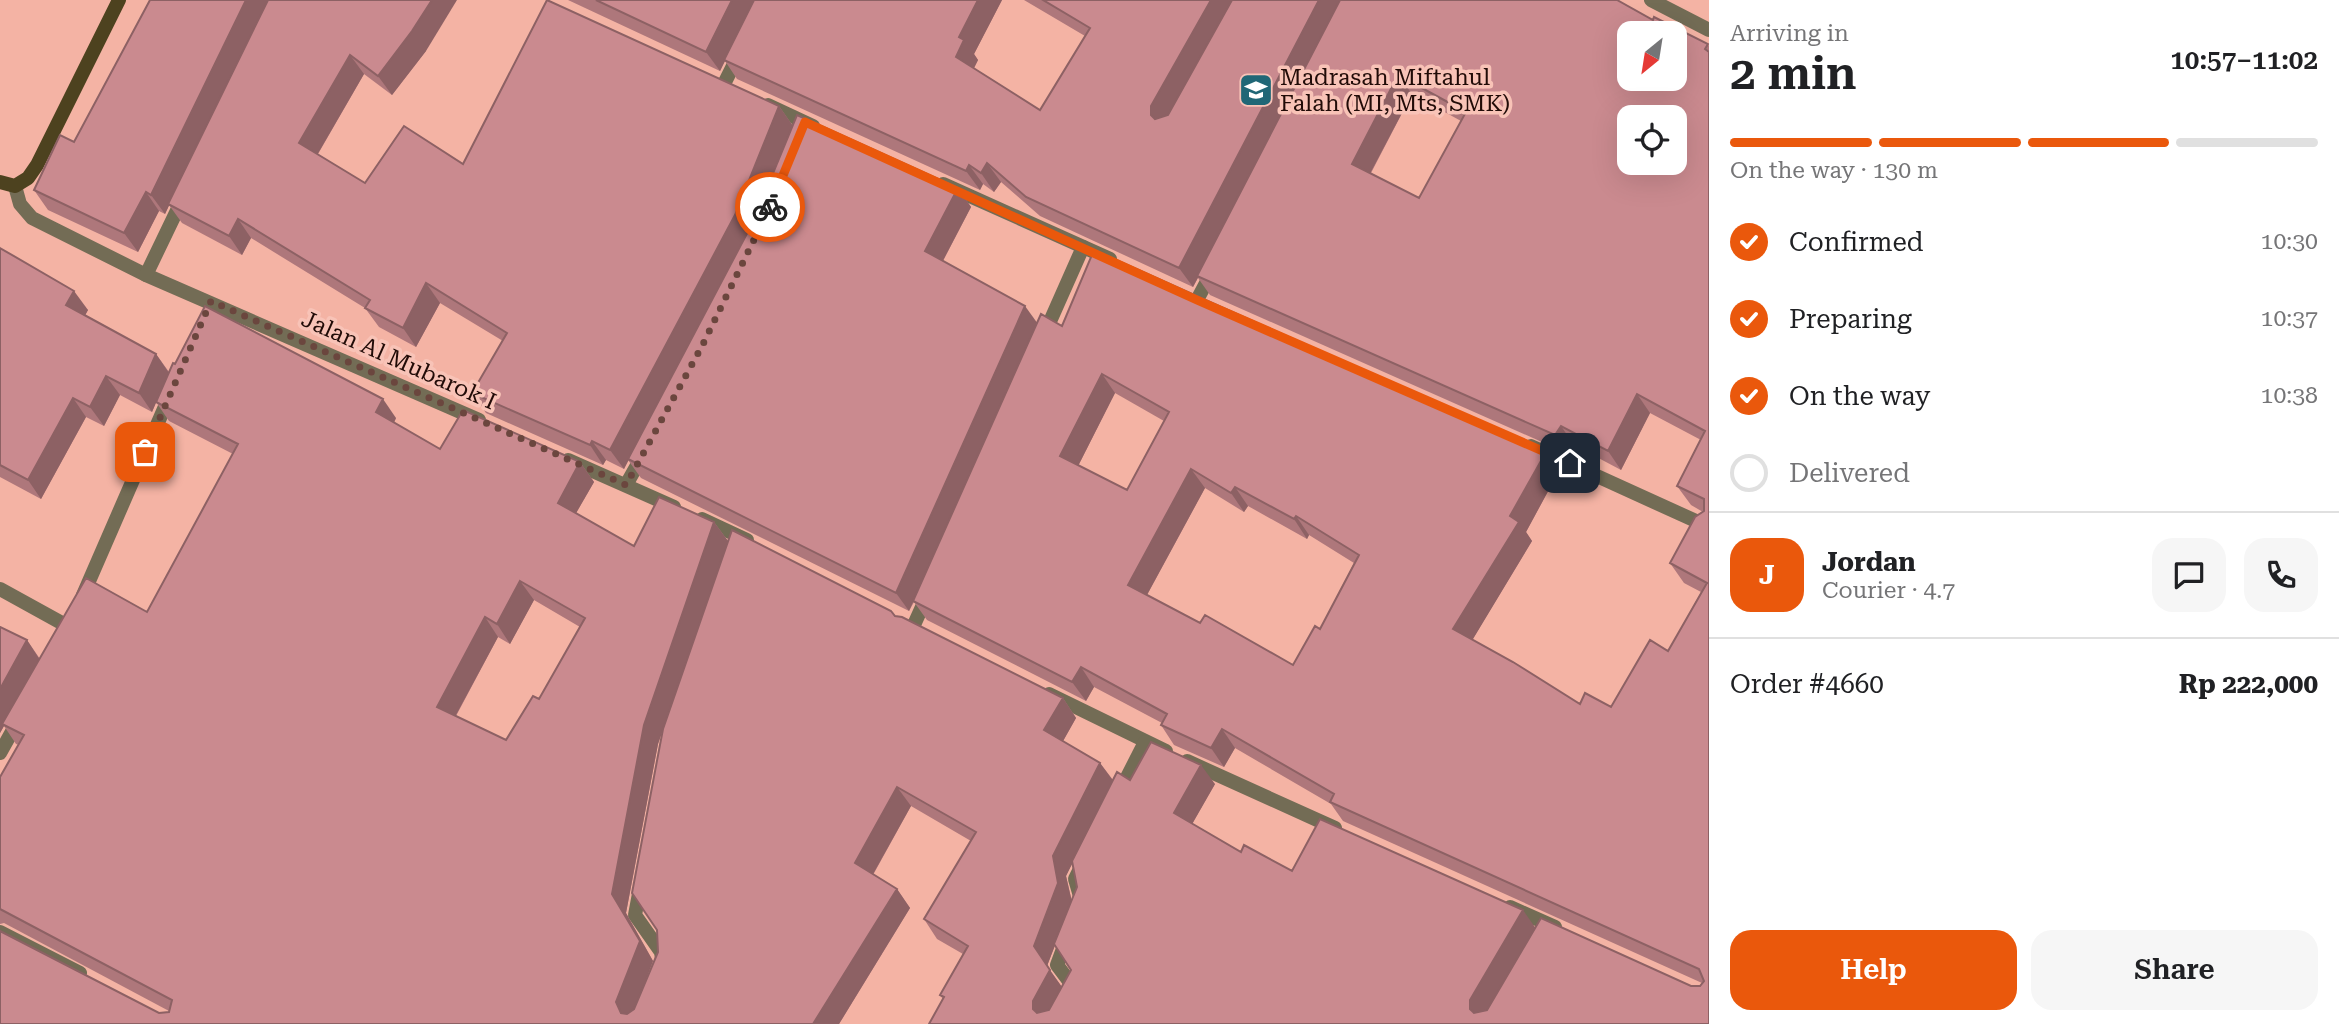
<!DOCTYPE html>
<html lang="en">
<head>
<meta charset="utf-8">
<style>
  body { margin:0; font-family:"Roboto Serif",serif; background:#f6f6f6; color:#202124; height:100vh; display:flex; flex-direction:column; font-size:26px; white-space:nowrap }
  * { box-sizing:border-box; margin:0 }
  p { font-size:23px; color:#757577 }
  .icon { flex:none; width:38px; height:38px; fill:none; stroke:currentColor; stroke-width:2; stroke-linecap:round; stroke-linejoin:round }
  .map { position:relative; flex:1; overflow:hidden }
  .drawer { display:flex; flex-direction:column; background:#fff; width:630px }
  .drawer>* { flex:none }
  .needle { width:46px; rotate:210deg }
  .fabs { position:absolute; left:1617px; top:21px; display:grid; gap:14px }
  .fabs a { display:grid; place-items:center; width:70px; height:70px; border-radius:14px; background:#fff; box-shadow:0 7px 28px #0002; font-size:35px }
  .pin { position:absolute; display:grid; place-items:center; width:60px; height:60px; color:#fff; margin:-30px; border-radius:14px; box-shadow:0 4px 10px #0006 }
  .courier { position:absolute; display:grid; place-items:center; width:70px; height:70px; margin:-35px; border:5px solid #ea580c; border-radius:50%; background:#fff; color:#222; box-shadow:0 2px 9px #0007 }
  .headline em { font-style:normal; font-weight:600 }
  .headline div { display:flex; flex-direction:column-reverse }
  .headline { display:flex; align-items:center; justify-content:space-between; height:119px; padding:0 21px }
  h1 { font-size:46px; font-weight:600; line-height:52px }
  .bar { display:grid; grid-template-columns:repeat(4,1fr); gap:10px 7px; align-content:center; height:84px; padding:0 21px }
  .bar i { height:9px; border-radius:5px; background:#e0e0e0 }
  .bar .current { background:#ea580c }
  .bar p { grid-column:span 4 }
  .line { display:flex; align-items:center; gap:18px; padding:0 21px; border-top:2px solid #e0e0e0 }
  .line div { flex:1 }
  .round { display:grid; place-items:center; flex:none; width:74px; height:74px; border-radius:21px; background:#f6f6f6 }
  ol { padding:0 21px; list-style:none }
  li { display:flex; align-items:center; gap:21px; height:77px }
  li p { margin-inline-start:auto }
  li .icon { padding:7px; border-radius:50%; background:#ea580c; color:#fff; stroke-width:4 }
  li:last-child { color:#757577 }
  li i { width:38px; height:38px; border:4px solid #e0e0e0; border-radius:50% }
  .button { display:flex; gap:14px; margin-top:auto; padding:14px 21px }
  .button a { flex:1; height:80px; border-radius:21px; background:#ea580c; color:#fff; font-size:28px; font-weight:600; line-height:80px; text-align:center }
  .button a+a { background:#f6f6f6; color:#202124 }
  main { display:flex; flex:1; min-height:0 }
  .map>svg:first-child { display:block }
  .lines { fill:none; stroke-linecap:round; stroke-linejoin:round }
  .street { stroke:#736c55; stroke-width:14 }
  .secondary { stroke:#4d421f; stroke-width:14 }
  .wall { fill:#ae777b; fill-rule:evenodd }
  .shaded-wall { fill:#8d6164 }
  .building { fill:#ca8a8f; stroke:#8d6164; stroke-width:2; fill-rule:evenodd }
  .done { stroke:#6b463e; stroke-width:7; stroke-dasharray:0 12.6 }
  .route { stroke:#ea580c; stroke-width:9 }
  .labels { text-anchor:middle; stroke-width:7; stroke-linejoin:round; paint-order:stroke }
  .poi-label { font-size:23px; fill:#210b07; stroke:#f8c3b7; text-anchor:start }
  .street-label { font-size:23px; fill:#210b07; stroke:#f8c3b7 }
</style>
</head>
<body>
<main>
<div class="map">
<svg width="1709" height="1024" viewBox="0 0 1709 1024">
  <rect width="100%" height="100%" fill="#f4b3a4"/>
  <g class="lines">
    <!-- street -->
    <g class="street">
      <path d="M1651,0L1709,30"/>
      <path d="M724,84L739,54"/>
      <path d="M768,105L813,126"/>
      <path d="M943,184L1110,259"/>
      <path d="M15,186L20,204L32,218L146,275L479,420"/>
      <path d="M146,275L183,198"/>
      <path d="M1197,300L1213,270"/>
      <path d="M1044,335L1083,247"/>
      <path d="M1531,446L1709,527"/>
      <path d="M568,460L674,507"/>
      <path d="M626,485L644,453"/>
      <path d="M702,519L747,540"/>
      <path d="M0,589L69,627"/>
      <path d="M83,595L170,395"/>
      <path d="M913,627L927,596"/>
      <path d="M1049,694L1166,751"/>
      <path d="M0,753L19,719"/>
      <path d="M1187,761L1335,828"/>
      <path d="M1119,793L1145,742"/>
      <path d="M641,883L635,915L661,952L663,965"/>
      <path d="M1082,903L1075,879L1084,861"/>
      <path d="M1510,907L1555,927"/>
      <path d="M0,932L80,973"/>
      <path d="M1055,1024L1075,989L1057,965L1067,938"/>
    </g>
    <!-- secondary -->
    <path class="secondary" d="M0,182L15,186L28,178L37,165L119,0"/>
  </g>
  <!-- wall -->
  <path class="wall" d="M150,0L426,51L392,95L364,74L318,154L365,183L779,106L793,126L958,188L971,207L943,261L1037,323L1062,326L1546,452L1559,471L1526,532L1532,541L1472,640L1580,704L1611,707L1668,651L1701,592L1684,583L1670,563L1703,512L1691,505L1677,486L1701,440L1650,413L1621,470L1574,445L1569,454L1210,295L1198,278L1193,287L1040,216L1001,182L994,192L983,184L980,190L737,79L725,61L720,71L568,0H1002L974,54L978,60L974,68L1040,110L1085,36L1024,0H1617L1653,20L1708,44L1709,46V1024L943,999L940,995L963,954L937,939L924,919L971,841L911,806L873,875L897,889L910,908L839,1024H0L169,1012V1011L4,923L0,924V777L19,745L16,744L4,726L0,733V627L27,640L40,659L147,612L233,454L169,421L156,402L152,412L120,395L104,426L86,417L41,499L0,477V248L88,310L85,315L156,354L169,372L175,364L396,418L394,423L440,449L580,462L594,482L576,513L634,546L714,522L728,541L658,744L626,913L653,961L642,990L895,616L1063,698L1076,718L1063,741L1100,763L1113,780H1130L1215,784L1192,824L1241,852L1292,871L1536,928L1691,986H1700L1702,983L1343,821L1331,804L1235,748L1224,767L1174,745L1161,725L1162,723L1094,687L1086,701L927,620L914,602L909,611L641,478L628,460L624,469L606,460L603,465L486,413L472,393L503,341L440,303L416,347L379,327L365,308L251,238L242,255L182,223L169,205L165,214L159,211L138,252L48,210L34,190L74,142ZM1412,94L1461,121L1419,198L1371,173ZM1115,393L1164,421L1127,490L1078,466ZM1205,488L1244,512L1248,506L1307,539L1309,535L1354,563L1320,629L1293,665L1200,623L1147,595ZM534,600L580,627L539,699L506,740L456,716L498,637L510,644ZM1072,863L1077,887L1072,902L1066,876ZM1055,945L1071,970L1062,987L1047,966Z"/>
  <!-- shaded-wall -->
  <g class="shaded-wall">
    <path d="M246,0H269L165,214L151,195Z"/>
    <path d="M432,0H457L426,51L392,95L378,76Z"/>
    <path d="M732,0H755L720,71L706,52Z"/>
    <path d="M978,0H1002L974,54L978,60L970,76L956,57L959,37Z"/>
    <path d="M1211,0H1236L1164,134L1151,115V106Z"/>
    <path d="M1319,0H1342L1193,287L1179,268Z"/>
    <path d="M350,55L364,74L313,162L299,143Z"/>
    <path d="M1398,75L1412,94L1365,183L1352,164Z"/>
    <path d="M779,106L793,126L748,234L624,469L610,450Z"/>
    <path d="M987,163L1001,182L994,192L981,173Z"/>
    <path d="M969,165L983,184L980,190L966,171Z"/>
    <path d="M958,188L971,207L938,270L925,251Z"/>
    <path d="M146,192L159,211L138,252L124,233Z"/>
    <path d="M238,219L251,238L242,255L229,236Z"/>
    <path d="M426,283L440,303L416,347L403,328Z"/>
    <path d="M74,291L88,310L80,325L66,305Z"/>
    <path d="M1025,306L1038,324L909,611L896,593Z"/>
    <path d="M156,354L169,373L152,412L139,393Z"/>
    <path d="M1102,374L1115,393L1073,476L1060,456Z"/>
    <path d="M106,376L120,395L104,426L90,407Z"/>
    <path d="M1637,394L1650,413L1621,470L1608,451Z"/>
    <path d="M73,398L86,417L41,499L28,480Z"/>
    <path d="M383,399L396,418L389,432L376,412Z"/>
    <path d="M1561,426L1574,445L1569,454L1555,435Z"/>
    <path d="M592,441L606,460L603,465L590,445Z"/>
    <path d="M1546,452L1559,471L1526,532L1532,541L1467,649L1453,629L1510,516Z"/>
    <path d="M580,462L594,482L571,522L558,503Z"/>
    <path d="M1191,469L1205,488L1142,604L1128,585Z"/>
    <path d="M1235,487L1248,506L1244,512L1231,493Z"/>
    <path d="M1296,516L1309,535L1307,539L1294,519Z"/>
    <path d="M714,522L728,541L658,744L626,913L653,961L630,1021L621,1013L616,1002L612,894L644,725Z"/>
    <path d="M520,581L534,600L510,644L497,624Z"/>
    <path d="M485,617L498,637L450,726L437,707Z"/>
    <path d="M27,640L40,660L2,724L4,726L0,733V689Z"/>
    <path d="M1081,667L1094,687L1086,701L1072,682Z"/>
    <path d="M1063,698L1076,718L1058,750L1044,730Z"/>
    <path d="M1222,729L1235,748L1224,767L1211,748Z"/>
    <path d="M1100,763L1114,782L1066,876L1072,902L1047,966L1064,990L1046,1024L1033,1009L1034,946L1053,856Z"/>
    <path d="M1201,765L1215,784L1187,833L1174,813Z"/>
    <path d="M897,787L911,806L868,883L855,863Z"/>
    <path d="M897,889L910,908L839,1024H813Z"/>
    <path d="M1523,910L1537,930L1484,1024L1470,1009V1000Z"/>
  </g>
  <!-- building -->
  <g class="building">
    <path d="M150,0H246L151,195L146,192L124,233L34,190L60,135L74,142Z"/>
    <path d="M268,0H432L412,31L378,76L350,55L299,143L365,183L404,126L463,164L547,0L779,106L735,215L610,450L592,441L590,445L472,393L507,333L426,283L403,328L365,308L370,300L238,219L229,236L168,204Z"/>
    <path d="M596,0H732L706,52Z"/>
    <path d="M754,0H978L959,37L964,40L956,57L1040,110L1090,28L1043,0H1211L1151,106V115L1155,119L1168,115L1232,0H1319L1179,268L1026,197L987,163L981,173L969,165L966,171L724,60Z"/>
    <path d="M1340,0H1617L1653,20L1654,17L1708,44L1705,49L1709,52V1024H929L944,997L940,995L968,946L924,919L976,832L897,787L855,863L897,889L813,1024H0V931L159,1013L169,1012L172,1000L0,909V777L24,735L2,724L86,578L147,612L238,444L156,402L173,363L175,364L205,306L383,399L376,412L440,449L463,410L580,462L558,503L634,546L659,497L714,522L644,725L612,894L640,941L616,1002L621,1013L627,1014L634,1009L658,952L657,930L632,893L663,729L732,530L891,611L895,616L902,617L1063,698L1044,730L1100,763L1053,856L1058,883L1034,946L1050,970L1033,1001V1009L1037,1013L1049,1010L1071,970L1054,944L1077,887L1072,861L1117,772L1130,780L1151,742L1201,765L1174,813L1241,852L1244,845L1292,871L1320,819L1523,910L1470,1000V1009L1474,1013L1487,1010L1541,918L1691,986H1700L1704,981L1699,969L1330,802L1334,794L1222,729L1211,748L1161,725L1167,714L1081,667L1072,682L913,601L1041,314L1062,326L1094,250L1546,452L1510,516L1519,522L1453,629L1513,662L1580,704L1585,693L1611,707L1650,640L1668,651L1707,583L1670,563L1695,517L1704,511V499L1677,486L1705,431L1637,394L1608,451L1561,426L1555,435L1197,276ZM1629,33H1675V79H1629ZM1398,75L1466,112L1419,198L1352,164ZM1629,117H1675V163H1629ZM1102,374L1169,412L1127,490L1060,456ZM1191,469L1231,493L1235,487L1294,519L1296,516L1359,555L1320,629L1315,626L1293,665L1205,615L1200,623L1128,585ZM520,581L585,618L539,699L533,696L506,740L437,707L485,617L497,624Z"/>
    <path d="M797,115L958,188L925,251L1025,306L896,593L628,459L752,224Z"/>
    <path d="M0,248L74,291L66,305L156,354L139,393L106,376L90,407L73,398L28,480L0,465Z"/>
    <path d="M0,627L27,640L0,689Z"/>
  </g>
  <g class="lines">
    <!-- done -->
    <path class="done" d="M145,452L211,301L626,485L702,346L770,207"/>
    <!-- route -->
    <path class="route" d="M770,207L805,122L1197,300L1570,463"/>
  </g>
  <!-- icons -->
  <defs>
    <g id="school-square" transform="scale(1.75)"><rect x="-9" y="-9" width="18" height="18" rx="4" fill="#206776" stroke="#f8c3b7"/><path d="M0-5L7-2L0 1L-7-2ZM-4 1L0 2.5L4 1V4Q0 6-4 4Z" fill="#fff"/></g>
  </defs>
  <g fill-rule="evenodd">
    <use href="#school-square" x="1256" y="90"/>
  </g>
  <g class="labels">
    <!-- poi labels -->
    <g class="poi-label">
      <text x="1280" y="85">Madrasah Miftahul<tspan x="1280" dy="26">Falah (MI, Mts, SMK)</tspan></text>
    </g>
    <!-- street labels -->
    <g class="street-label">
      <text transform="translate(399 360) rotate(24)" y="8">Jalan Al Mubarok I</text>
    </g>
  </g>
</svg>
<div class="fabs">
<a><svg class="needle" viewBox="-14 -14 28 28"><path d="M0-13l5 13h-10z" fill="#e53935"/><path d="M0 13l5-13h-10z" fill="#757577"/></svg></a>
<a><svg class="icon" aria-label="locate" viewBox="0 0 24 24"><circle cx="12" cy="12" r="6"/><path d="M12 2v4M12 18v4M2 12h4M18 12h4"/></svg></a>
</div>
<div class="pin" style="left:145px;top:452px;background:#ea580c"><svg class="icon" aria-label="bag" viewBox="0 0 24 24"><path d="M5 8h14l-1 12H6zM9 8a3 3 0 0 1 6 0"/></svg></div>
<div class="pin" style="left:1570px;top:463px;background:#1f2937"><svg class="icon" aria-label="home" viewBox="0 0 24 24"><path d="M3 11l9-7 9 7M6 9v11h12V9"/></svg></div>
<div class="courier" style="left:770px;top:207px"><svg class="icon" aria-label="bike" viewBox="0 0 24 24"><circle cx="6" cy="16" r="4"/><circle cx="18" cy="16" r="4"/><path d="M6 16l4-8h5l3 8M10 8l3 8H6M13 5h3"/></svg></div>
</div>
<section class="drawer">
<div class="headline"><div><h1>2 min</h1><p>Arriving in</p></div><em>10:57–11:02</em></div>
<div class="bar"><i class="current"></i><i class="current"></i><i class="current"></i><i></i><p>On the way · 130 m</p></div>
<ol>
<li><svg class="icon" aria-label="check" viewBox="0 0 24 24"><path d="M5 12l5 5 9-10"/></svg>Confirmed<p>10:30</p></li>
<li><svg class="icon" aria-label="check" viewBox="0 0 24 24"><path d="M5 12l5 5 9-10"/></svg>Preparing<p>10:37</p></li>
<li><svg class="icon" aria-label="check" viewBox="0 0 24 24"><path d="M5 12l5 5 9-10"/></svg>On the way<p>10:38</p></li>
<li><i></i>Delivered</li>
</ol>
<div class="line" style="height:126px"><b class="round" style="background:#ea580c;color:#fff">J</b><div><b>Jordan</b><p>Courier · 4.7</p></div><a class="round"><svg class="icon" aria-label="chat" viewBox="0 0 24 24"><path d="M4 5h16v11H9l-5 4z"/></svg></a><a class="round"><svg class="icon" aria-label="phone" viewBox="0 0 24 24"><path d="M5 4h4l2 5-3 2q2 4 5 5l2-3 5 2v4C11 20 4 13 5 4z"/></svg></a></div>
<div class="line" style="height:91px"><div>Order #4660</div><b>Rp 222,000</b></div>
<div class="button"><a>Help</a><a>Share</a></div>
</section>
</main>
</body>
</html>
